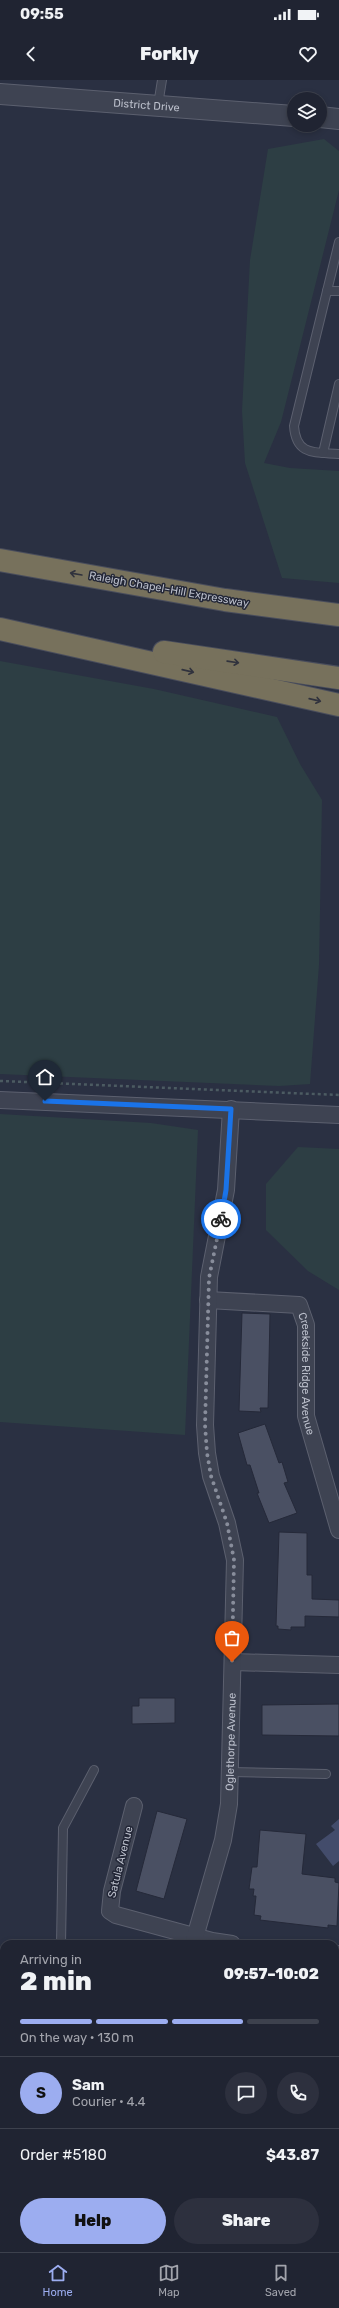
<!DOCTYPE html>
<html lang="en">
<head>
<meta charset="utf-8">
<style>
  body { margin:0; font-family:Rubik,sans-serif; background:#2d303e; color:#f1f3f6; height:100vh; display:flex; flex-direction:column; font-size:15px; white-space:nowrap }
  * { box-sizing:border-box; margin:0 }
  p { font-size:13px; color:#a2a4ac }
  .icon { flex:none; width:22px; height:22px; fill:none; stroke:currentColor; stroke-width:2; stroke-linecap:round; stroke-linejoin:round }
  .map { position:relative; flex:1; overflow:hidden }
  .side { position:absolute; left:0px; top:1860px; width:339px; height:312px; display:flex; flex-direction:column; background:#202432; border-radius:12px 12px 0 0; box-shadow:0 2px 6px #0003,0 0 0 1px #3d414d }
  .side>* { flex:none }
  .fabs { position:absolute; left:287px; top:12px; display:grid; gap:8px }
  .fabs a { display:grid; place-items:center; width:40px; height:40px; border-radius:50%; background:#202432; box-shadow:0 2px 6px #0003,0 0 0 1px #3d414d; font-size:20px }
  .pin { position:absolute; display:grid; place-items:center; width:34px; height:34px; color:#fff; margin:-41px -17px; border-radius:50% 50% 50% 0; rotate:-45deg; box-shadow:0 0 4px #0007 }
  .pin .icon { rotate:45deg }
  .courier { position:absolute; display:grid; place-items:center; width:40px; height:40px; margin:-20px; border:3px solid #1a73e8; border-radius:50%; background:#fff; color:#222; box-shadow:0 1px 5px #0007 }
  .summary em { font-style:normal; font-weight:800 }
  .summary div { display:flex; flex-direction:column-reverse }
  .summary { display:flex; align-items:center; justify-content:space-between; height:68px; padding:0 20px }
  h1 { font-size:26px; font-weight:800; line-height:30px }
  .bar { display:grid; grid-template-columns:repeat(4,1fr); gap:6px 4px; align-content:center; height:48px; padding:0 20px }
  .bar i { height:5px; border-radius:3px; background:#3d414d }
  .bar .active { background:#9cadf0 }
  .bar p { grid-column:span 4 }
  .line { display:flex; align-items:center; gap:10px; padding:0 20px; border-top:1px solid #3d414d }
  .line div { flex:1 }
  .round { display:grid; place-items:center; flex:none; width:42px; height:42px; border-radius:21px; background:#2d303e }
  .primary-button { display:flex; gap:8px; margin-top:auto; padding:8px 20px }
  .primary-button a { flex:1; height:46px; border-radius:24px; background:#9cadf0; color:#111; font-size:16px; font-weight:800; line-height:46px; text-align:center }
  .primary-button a+a { background:#2d303e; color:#f1f3f6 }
  .status { display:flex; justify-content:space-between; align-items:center; height:28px; padding:0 20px; background:#202432; direction:ltr }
  .status svg { height:11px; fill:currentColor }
  header { display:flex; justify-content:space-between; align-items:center; height:52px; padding:0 20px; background:#202432; font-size:18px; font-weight:800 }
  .tabs { display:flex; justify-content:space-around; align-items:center; height:56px; border-top:1px solid #3d414d; background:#202432; font-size:11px; color:#a2a4ac }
  .tabs a { display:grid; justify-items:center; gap:2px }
  .tabs .active { color:#9cadf0 }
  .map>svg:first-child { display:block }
  .green { fill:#2d3e44 }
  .water { fill:#434c6b }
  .building { fill:#4a5063; stroke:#252939 }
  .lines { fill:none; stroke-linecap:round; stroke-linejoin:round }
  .service-casing { stroke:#5c606f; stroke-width:10 }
  .minor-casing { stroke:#5c606f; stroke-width:18 }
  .tertiary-casing { stroke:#5c606f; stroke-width:22 }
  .secondary-casing { stroke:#5c606f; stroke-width:24 }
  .motorway-casing { stroke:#494d5c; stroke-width:24 }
  .path { stroke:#4c5b62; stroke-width:2.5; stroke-dasharray:3 3; stroke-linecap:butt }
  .service { stroke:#3e4352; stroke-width:8 }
  .minor { stroke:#3e4352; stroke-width:16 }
  .tertiary { stroke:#3e4352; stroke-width:20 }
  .secondary { stroke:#4d5164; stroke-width:22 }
  .motorway { stroke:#77715c; stroke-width:22 }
  .oneway { stroke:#30323d }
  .done { stroke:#888d9b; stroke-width:4; stroke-dasharray:0 7.2 }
  .route { stroke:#1a73e8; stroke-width:5 }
  .labels { text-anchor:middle; stroke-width:3; stroke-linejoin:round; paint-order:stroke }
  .street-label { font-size:11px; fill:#bbbfcb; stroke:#232737 }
</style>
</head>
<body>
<div class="status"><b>09:55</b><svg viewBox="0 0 49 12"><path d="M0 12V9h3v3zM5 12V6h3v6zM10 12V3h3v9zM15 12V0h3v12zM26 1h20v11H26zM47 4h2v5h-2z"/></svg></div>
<header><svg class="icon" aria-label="back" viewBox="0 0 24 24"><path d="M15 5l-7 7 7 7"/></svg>Forkly<svg class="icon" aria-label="heart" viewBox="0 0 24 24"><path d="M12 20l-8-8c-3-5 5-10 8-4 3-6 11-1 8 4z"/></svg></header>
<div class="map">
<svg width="339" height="2172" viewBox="0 0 339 2172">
  <rect width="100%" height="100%" fill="#2a3042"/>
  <!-- green -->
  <g class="green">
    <path d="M324,59L339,71V110L281,342L264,383L290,388L339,391V503L282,498L245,383L242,331L250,180L268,69Z"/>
    <path d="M0,581L154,609L277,637L300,684L322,720L319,885L310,1004L279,1006L0,994Z"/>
    <path d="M0,1034L151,1043L198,1050L185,1355L0,1342Z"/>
    <path d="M298,1067L339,1069V1210L308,1191L266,1150V1104Z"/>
    <path d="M0,2007L4,2008V2168H335V2037H339V2172H0Z"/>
  </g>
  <!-- water -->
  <path class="water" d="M339,1739V1781L333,1786L316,1764L335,1750L331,1746Z"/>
  <!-- building -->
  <g class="building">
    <path d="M242,1233L270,1234L268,1328H260L261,1332L239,1331Z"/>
    <path d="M265,1344L279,1383L282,1382L288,1402L284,1403L297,1433L269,1443L257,1413H259L250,1385H247L238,1353Z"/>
    <path d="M279,1452L307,1453V1495H312V1519L339,1520V1537L305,1536V1547H291V1550L278,1549V1546H276Z"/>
    <path d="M139,1618H175V1643L132,1644V1626H139Z"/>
    <path d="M339,1624V1656L262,1655V1625Z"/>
    <path d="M157,1731L187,1739L164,1819L136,1811Z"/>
    <path d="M260,1750L306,1754L302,1794L335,1798V1802L339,1803L337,1846L328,1845V1848L260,1840L261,1836L254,1835L256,1816H253L254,1809H249L252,1787H257Z"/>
  </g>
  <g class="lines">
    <!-- service casing -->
    <g class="service-casing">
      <g id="service">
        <path d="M158,25L162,0"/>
        <path d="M339,162L294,346C296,376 315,372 339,374"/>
        <path d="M327,211H339"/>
        <path d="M323,373L339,304"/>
        <path d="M230,1692L326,1694"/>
        <path d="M61,1864L63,1748L94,1690"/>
        <path d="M335,2128L339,2113"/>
        <path d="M323,2172L324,2168"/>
      </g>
    </g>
    <!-- minor casing -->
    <g class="minor-casing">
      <g id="minor">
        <path d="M0,1020L339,1035"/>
        <path id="s1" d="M208,1220L299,1225L306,1245V1336L339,1450"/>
        <path d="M233,1582L339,1585"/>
        <path d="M134,1726L112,1811L110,1831L116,1835L212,1861L232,1864"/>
        <path id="s2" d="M193,1864L223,1760L229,1724L235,1480L227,1443L211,1396L207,1373L205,1345L209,1197L226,1110L231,1029"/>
        <path d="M335,1874H339"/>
      </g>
    </g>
    <!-- tertiary casing -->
    <g class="tertiary-casing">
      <g id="tertiary">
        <path id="s3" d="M0,14L294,36"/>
        <path d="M320,37L339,39"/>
      </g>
    </g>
    <!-- secondary casing -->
    <g class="secondary-casing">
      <g id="secondary">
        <path d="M0,1984H4"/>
        <path d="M335,2009H339"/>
      </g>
    </g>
    <!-- motorway casing -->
    <g class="motorway-casing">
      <g id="motorway">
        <path d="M0,480L225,520L339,535"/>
        <path d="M0,549L339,625"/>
        <path d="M164,572L339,598"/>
      </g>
    </g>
    <!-- path -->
    <g class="path">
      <path d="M0,1001L339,1015"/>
      <path d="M0,1957H4"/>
      <path d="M335,1981L339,1982"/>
    </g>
    <!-- service -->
    <use href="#service" class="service"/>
    <!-- minor -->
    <use href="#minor" class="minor"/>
    <!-- tertiary -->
    <use href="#tertiary" class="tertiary"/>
    <!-- secondary -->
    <use href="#secondary" class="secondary"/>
    <!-- motorway -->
    <use href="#motorway" class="motorway"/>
  </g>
  <!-- one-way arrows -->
  <defs><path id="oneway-shaft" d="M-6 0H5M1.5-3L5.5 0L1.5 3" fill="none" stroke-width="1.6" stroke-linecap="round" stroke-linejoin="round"/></defs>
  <g class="oneway">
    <use href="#oneway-shaft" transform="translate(76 494) rotate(-170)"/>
    <use href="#oneway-shaft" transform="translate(233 582) rotate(8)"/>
    <use href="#oneway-shaft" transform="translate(188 591) rotate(13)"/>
    <use href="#oneway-shaft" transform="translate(315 620) rotate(13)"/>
  </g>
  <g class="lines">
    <!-- done -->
    <path class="done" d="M221,1139L209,1198L205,1345L207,1373L211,1396L227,1443L234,1480L232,1582"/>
    <!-- route -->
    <path class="route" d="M45,1021L231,1029L226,1110L221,1139"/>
  </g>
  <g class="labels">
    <!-- street labels -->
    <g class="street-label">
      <text dy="4" stroke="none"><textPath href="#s3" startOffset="147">District Drive</textPath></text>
      <text transform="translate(169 509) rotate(10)" y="4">Raleigh Chapel–Hill Expressway</text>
      <text dy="4" stroke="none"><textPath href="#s1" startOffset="161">Creekside Ridge Avenue</textPath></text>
      <text dy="4" stroke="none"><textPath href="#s2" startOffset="207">Oglethorpe Avenue</textPath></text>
      <text transform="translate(120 1782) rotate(-76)" y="4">Satula Avenue</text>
    </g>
  </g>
</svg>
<div class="fabs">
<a><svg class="icon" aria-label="layers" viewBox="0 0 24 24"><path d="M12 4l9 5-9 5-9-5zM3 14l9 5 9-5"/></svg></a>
</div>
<div class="pin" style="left:232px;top:1582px;background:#ea580c"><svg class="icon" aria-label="bag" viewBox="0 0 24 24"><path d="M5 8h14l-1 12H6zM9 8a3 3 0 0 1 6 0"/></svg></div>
<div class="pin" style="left:45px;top:1021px;background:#1f2937"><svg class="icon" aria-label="home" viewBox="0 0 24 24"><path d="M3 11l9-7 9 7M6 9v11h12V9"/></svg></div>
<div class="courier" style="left:221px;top:1139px"><svg class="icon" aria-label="bike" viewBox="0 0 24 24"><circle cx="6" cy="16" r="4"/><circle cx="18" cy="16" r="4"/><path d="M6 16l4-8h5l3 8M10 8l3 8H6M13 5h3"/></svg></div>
<section class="side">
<div class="summary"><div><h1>2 min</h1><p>Arriving in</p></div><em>09:57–10:02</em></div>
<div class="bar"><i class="active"></i><i class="active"></i><i class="active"></i><i></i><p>On the way · 130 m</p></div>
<div class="line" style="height:72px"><b class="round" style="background:#9cadf0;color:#111">S</b><div><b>Sam</b><p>Courier · 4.4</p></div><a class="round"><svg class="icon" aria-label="chat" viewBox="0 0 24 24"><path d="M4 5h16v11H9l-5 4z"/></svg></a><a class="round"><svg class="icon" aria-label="phone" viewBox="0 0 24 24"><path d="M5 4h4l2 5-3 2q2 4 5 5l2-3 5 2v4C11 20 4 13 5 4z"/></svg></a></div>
<div class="line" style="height:52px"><div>Order #5180</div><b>$43.87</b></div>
<div class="primary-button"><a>Help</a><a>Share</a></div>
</section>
</div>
<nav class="tabs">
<a class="active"><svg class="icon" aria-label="home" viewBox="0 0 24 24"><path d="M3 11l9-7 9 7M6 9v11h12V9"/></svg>Home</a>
<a><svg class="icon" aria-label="map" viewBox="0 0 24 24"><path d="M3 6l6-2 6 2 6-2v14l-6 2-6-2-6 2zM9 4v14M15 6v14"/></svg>Map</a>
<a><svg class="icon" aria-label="saved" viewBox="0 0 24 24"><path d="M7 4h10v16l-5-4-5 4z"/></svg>Saved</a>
</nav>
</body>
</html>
